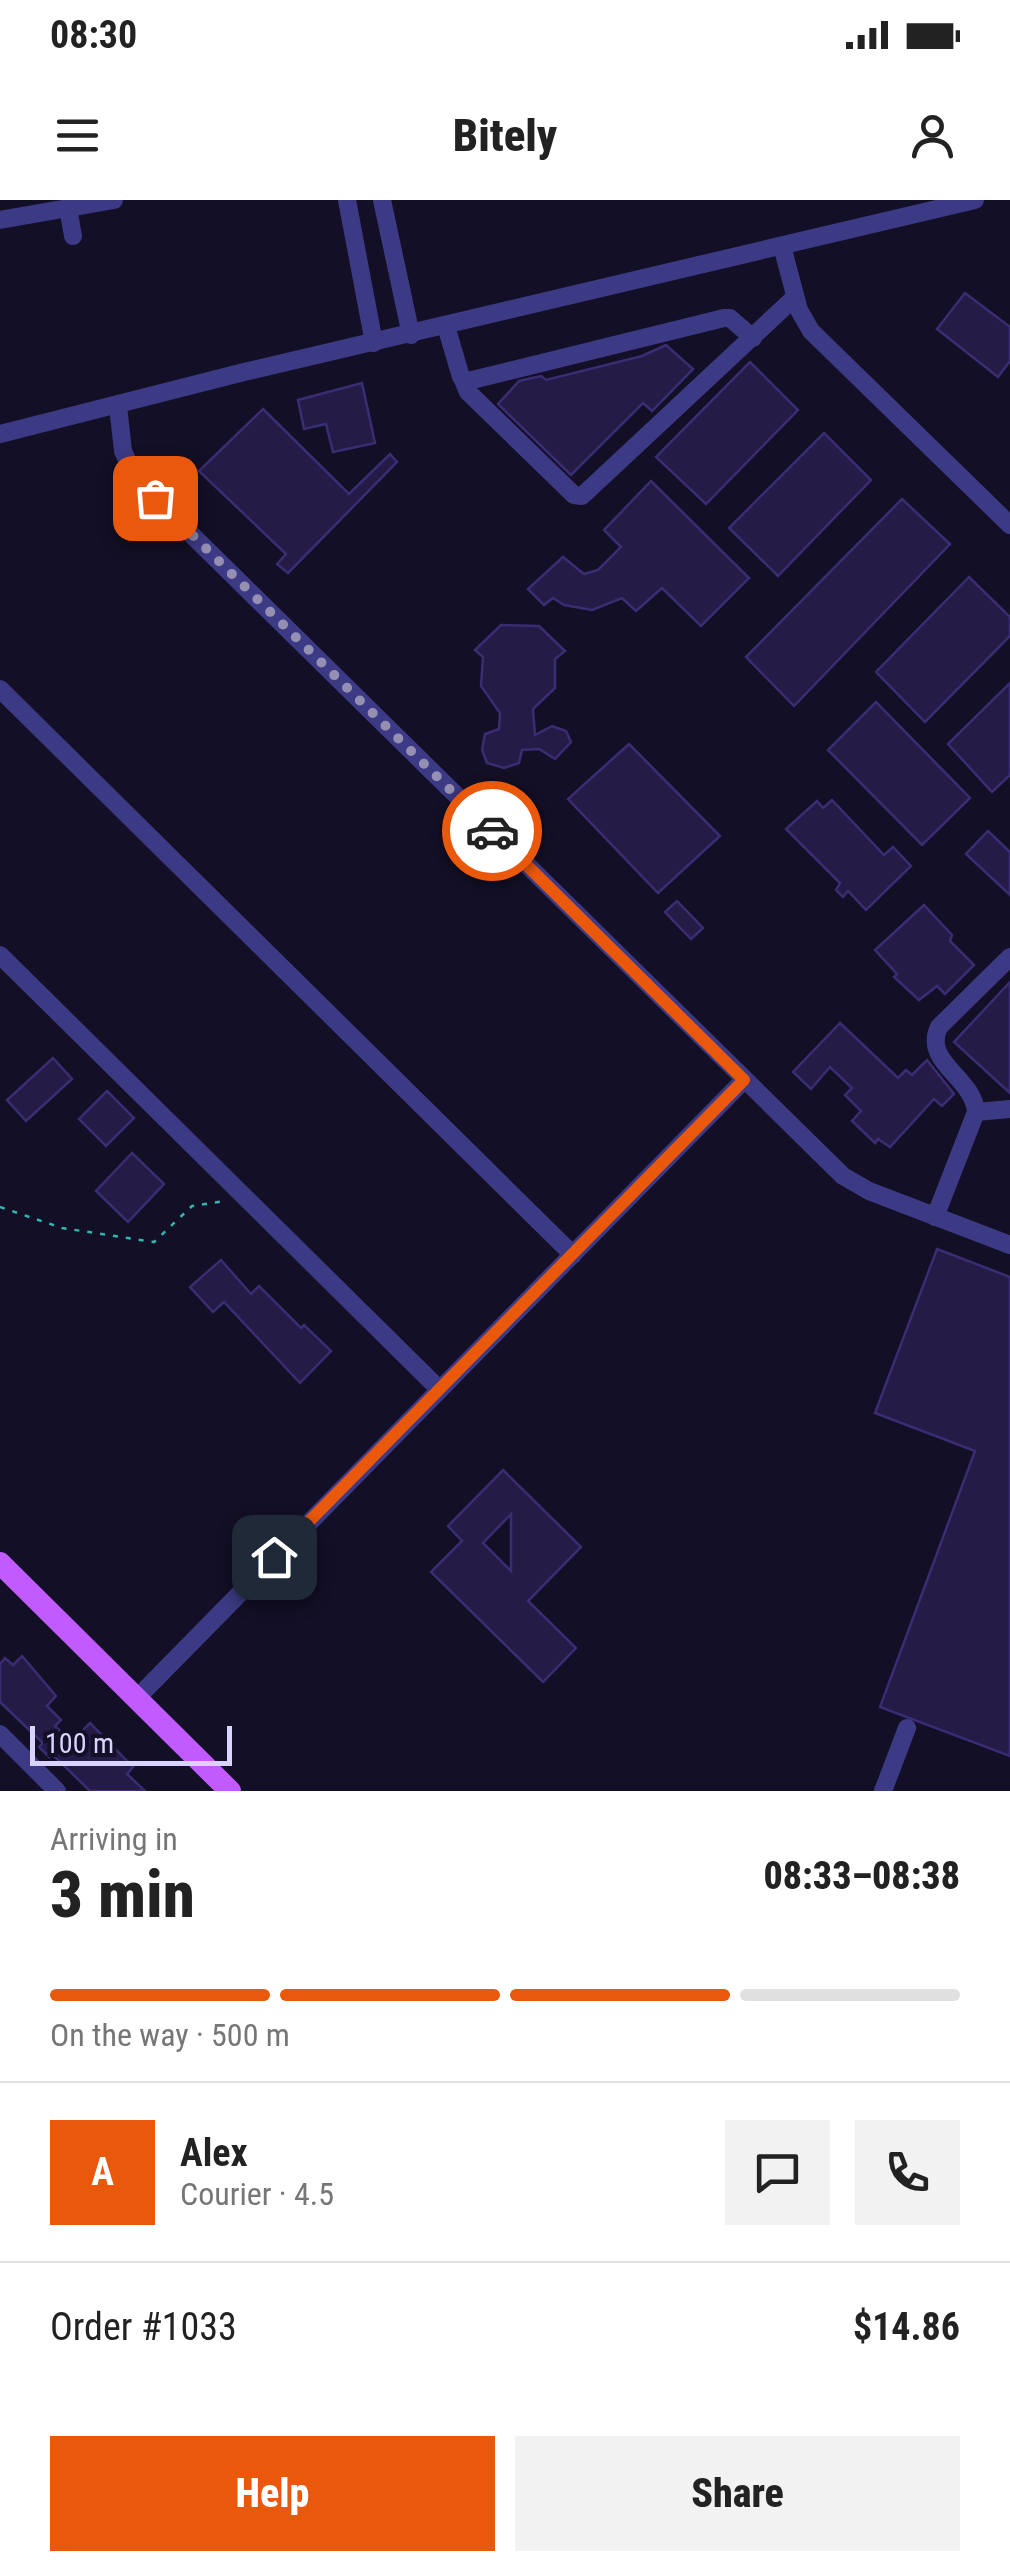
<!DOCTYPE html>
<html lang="en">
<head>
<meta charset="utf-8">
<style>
  body { margin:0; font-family:"Roboto Condensed",sans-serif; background:#f2f2f2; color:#222; height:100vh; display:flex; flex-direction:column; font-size:38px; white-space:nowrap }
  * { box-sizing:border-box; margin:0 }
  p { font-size:32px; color:#767676 }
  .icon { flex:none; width:55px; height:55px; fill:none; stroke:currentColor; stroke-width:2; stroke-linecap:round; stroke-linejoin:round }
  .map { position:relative; height:1591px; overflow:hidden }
  .sheet { display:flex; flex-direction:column; background:#fff; flex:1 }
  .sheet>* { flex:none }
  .scale { position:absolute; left:30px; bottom:25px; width:202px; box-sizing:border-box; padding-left:10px; border:5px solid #d9d4ff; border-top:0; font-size:28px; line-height:35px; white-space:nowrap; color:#d9d4ff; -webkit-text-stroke:8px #130f26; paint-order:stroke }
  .pin { position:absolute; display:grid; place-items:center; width:85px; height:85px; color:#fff; margin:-42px; border-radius:20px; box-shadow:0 5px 15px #0006 }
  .courier { position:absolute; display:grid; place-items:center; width:100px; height:100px; margin:-50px; border:8px solid #ea580c; border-radius:50%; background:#fff; color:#222; box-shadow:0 2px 12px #0007 }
  .head em { font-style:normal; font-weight:800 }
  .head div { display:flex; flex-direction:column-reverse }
  .head { display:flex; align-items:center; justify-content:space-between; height:170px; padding:0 50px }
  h1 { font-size:65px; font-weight:800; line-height:75px }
  .bar { display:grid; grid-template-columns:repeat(4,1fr); gap:15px 10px; align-content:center; height:120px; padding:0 50px }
  .bar i { height:12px; border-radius:8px; background:#e0e0e0 }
  .bar .on { background:#ea580c }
  .bar p { grid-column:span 4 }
  .line { display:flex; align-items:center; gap:25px; padding:0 50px; border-top:2px solid #e0e0e0 }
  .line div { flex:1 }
  .round { display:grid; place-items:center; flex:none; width:105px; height:105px; border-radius:0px; background:#f2f2f2 }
  .button { display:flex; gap:20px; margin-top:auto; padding:20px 50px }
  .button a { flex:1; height:115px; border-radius:0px; background:#ea580c; color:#fff; font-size:40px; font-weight:800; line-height:115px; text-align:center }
  .button a+a { background:#f2f2f2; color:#222 }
  .status { display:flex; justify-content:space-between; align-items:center; height:70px; padding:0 50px; background:#fff; direction:ltr }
  .status svg { height:28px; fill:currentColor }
  header { display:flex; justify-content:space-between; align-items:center; height:130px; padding:0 50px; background:#fff; font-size:45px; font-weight:800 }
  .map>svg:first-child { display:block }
  .building { fill:#241b47; stroke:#3b2d73; stroke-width:2.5; fill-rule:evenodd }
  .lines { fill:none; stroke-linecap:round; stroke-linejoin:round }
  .path { stroke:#2fb8b0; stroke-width:2.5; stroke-dasharray:5 8; stroke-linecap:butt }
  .minor { stroke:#3d3a85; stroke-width:18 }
  .major { stroke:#c25bff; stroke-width:22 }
  .done { stroke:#948fb3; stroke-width:10; stroke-dasharray:0 18 }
  .route { stroke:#ea580c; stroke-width:12 }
</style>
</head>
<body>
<div class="status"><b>08:30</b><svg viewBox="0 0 49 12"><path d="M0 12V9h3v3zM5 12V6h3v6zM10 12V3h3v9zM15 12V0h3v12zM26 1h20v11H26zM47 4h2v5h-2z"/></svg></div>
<header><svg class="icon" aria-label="menu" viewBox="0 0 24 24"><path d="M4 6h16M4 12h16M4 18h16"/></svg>Bitely<svg class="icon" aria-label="person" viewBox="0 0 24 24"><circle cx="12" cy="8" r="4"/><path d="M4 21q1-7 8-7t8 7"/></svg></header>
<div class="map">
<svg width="1010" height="1591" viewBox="0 0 1010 1591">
  <rect width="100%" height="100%" fill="#130f26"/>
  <!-- building -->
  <g class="building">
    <path d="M965,93L1010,127V161L998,177L937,129Z"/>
    <path d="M666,145L693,169L652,211L643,203L571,275L498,204L519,181L541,176L546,180L642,156Z"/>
    <path d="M750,162L798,210L706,304L656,257Z"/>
    <path d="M362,183L375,243L333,252L326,224L304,229L298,200Z"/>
    <path d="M263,209L349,294L390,254L397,262L288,373L277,364L286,354L199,271Z"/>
    <path d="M824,233L871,280L778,376L729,328Z"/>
    <path d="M651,281L749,378L701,426L662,388L636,411L622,398L592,410L564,405L553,398L544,405L528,389L563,357L584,374L598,370L621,347L604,330Z"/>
    <path d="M902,299L950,344L794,506L746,457Z"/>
    <path d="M969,377L1010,417V436L925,522L876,472Z"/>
    <path d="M501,425L539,426L565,451L555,459V488L533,509L535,535L552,526L566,531L571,542L555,559L539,549L522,550L519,563L504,568L487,563L482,550L485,534L499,529L500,513L481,486L483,457L475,450Z"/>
    <path d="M1010,483V575L992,592L948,544Z"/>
    <path d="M876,502L970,598L922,645L828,550Z"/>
    <path d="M629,544L720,636L658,693L568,599Z"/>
    <path d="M832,600L884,655L893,647L911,666L866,710L848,691L843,697L836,690L840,683L786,629L817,601L823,608Z"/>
    <path d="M988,631L1010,652V695L966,654Z"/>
    <path d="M677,701L703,728L691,739L665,712Z"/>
    <path d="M924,705L952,735L950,741L974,765L945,794L937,786L919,800L894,777L897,774L875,750Z"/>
    <path d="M1010,782V893L954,842Z"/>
    <path d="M840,823L898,878L906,870L912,875L927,860L954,894L942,906L934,899L890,947L878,939L875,943L852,921L861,911L845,895L852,888L830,867L811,889L793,872Z"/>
    <path d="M53,858L72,879L26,921L7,900Z"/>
    <path d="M107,891L134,918L106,946L79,919Z"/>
    <path d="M132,953L164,984L128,1022L96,991Z"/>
    <path d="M937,1049L1010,1077V1556L880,1507L975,1251L875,1213Z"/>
    <path d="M221,1060L251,1094L259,1086L301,1128L304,1125L331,1151L300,1183L224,1102L213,1112L190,1087Z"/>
    <path d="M503,1270L581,1347L528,1401L576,1448L543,1482L431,1372L462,1341L448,1326ZM511,1314V1371L483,1343Z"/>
    <path d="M22,1456L56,1496L47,1506L61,1520L55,1526L71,1542L90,1523L133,1567L127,1574L145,1591H90L52,1554L49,1557L39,1547L43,1543L0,1502V1464L5,1458L13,1465Z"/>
  </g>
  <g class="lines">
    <!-- path -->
    <path class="path" d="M0,1007L62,1028L154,1042L192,1006L225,1001"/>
    <!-- minor -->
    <g class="minor">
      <path d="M347,0L374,143"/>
      <path d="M382,0L411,135"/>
      <path d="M68,8L73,36"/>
      <path d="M0,20L114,0"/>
      <path d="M782,46L799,110L811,131L1010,325"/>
      <path d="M446,126L461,177L468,181L724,118H730L753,138"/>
      <path d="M463,180L468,192L574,295L582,296L794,98"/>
      <path d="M118,206L123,251L136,280L843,976L869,991L1010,1045"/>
      <path d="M0,234L244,172L975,0"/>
      <path d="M0,489L573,1055"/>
      <path d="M0,755L439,1189"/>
      <path d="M976,912L1010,909"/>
      <path d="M935,1017L976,912C974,878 922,862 939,827L1010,757"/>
      <path d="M137,1498L744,880"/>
      <path d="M0,1534L57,1591"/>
      <path d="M883,1591L907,1528"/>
    </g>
    <!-- major -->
    <path class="major" d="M0,1363L230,1591"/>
  </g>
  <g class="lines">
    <!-- done -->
    <path class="done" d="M155,298L492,631"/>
    <!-- route -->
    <path class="route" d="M274,1357L744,880L492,631"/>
  </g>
</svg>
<div class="scale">100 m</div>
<div class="pin" style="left:155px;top:298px;background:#ea580c"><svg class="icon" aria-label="bag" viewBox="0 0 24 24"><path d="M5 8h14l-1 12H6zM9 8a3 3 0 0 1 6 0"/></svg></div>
<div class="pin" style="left:274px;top:1357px;background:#1f2937"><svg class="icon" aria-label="home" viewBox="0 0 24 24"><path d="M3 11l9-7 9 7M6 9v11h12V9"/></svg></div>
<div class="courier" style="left:492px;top:631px"><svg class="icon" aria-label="car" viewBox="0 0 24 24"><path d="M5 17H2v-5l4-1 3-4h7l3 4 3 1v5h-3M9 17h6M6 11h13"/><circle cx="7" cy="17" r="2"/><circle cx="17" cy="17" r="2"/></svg></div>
</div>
<section class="sheet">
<div class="head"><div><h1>3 min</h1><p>Arriving in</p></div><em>08:33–08:38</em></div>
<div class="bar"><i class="on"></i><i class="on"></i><i class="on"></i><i></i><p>On the way · 500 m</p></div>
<div class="line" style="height:180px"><b class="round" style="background:#ea580c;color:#fff">A</b><div><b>Alex</b><p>Courier · 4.5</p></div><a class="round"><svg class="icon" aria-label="chat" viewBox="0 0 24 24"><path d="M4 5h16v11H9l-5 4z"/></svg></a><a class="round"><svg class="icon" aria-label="phone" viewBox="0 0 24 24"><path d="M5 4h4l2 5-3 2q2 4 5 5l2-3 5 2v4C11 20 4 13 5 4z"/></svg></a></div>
<div class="line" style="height:130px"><div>Order #1033</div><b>$14.86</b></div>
<div class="button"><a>Help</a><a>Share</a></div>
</section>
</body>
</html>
